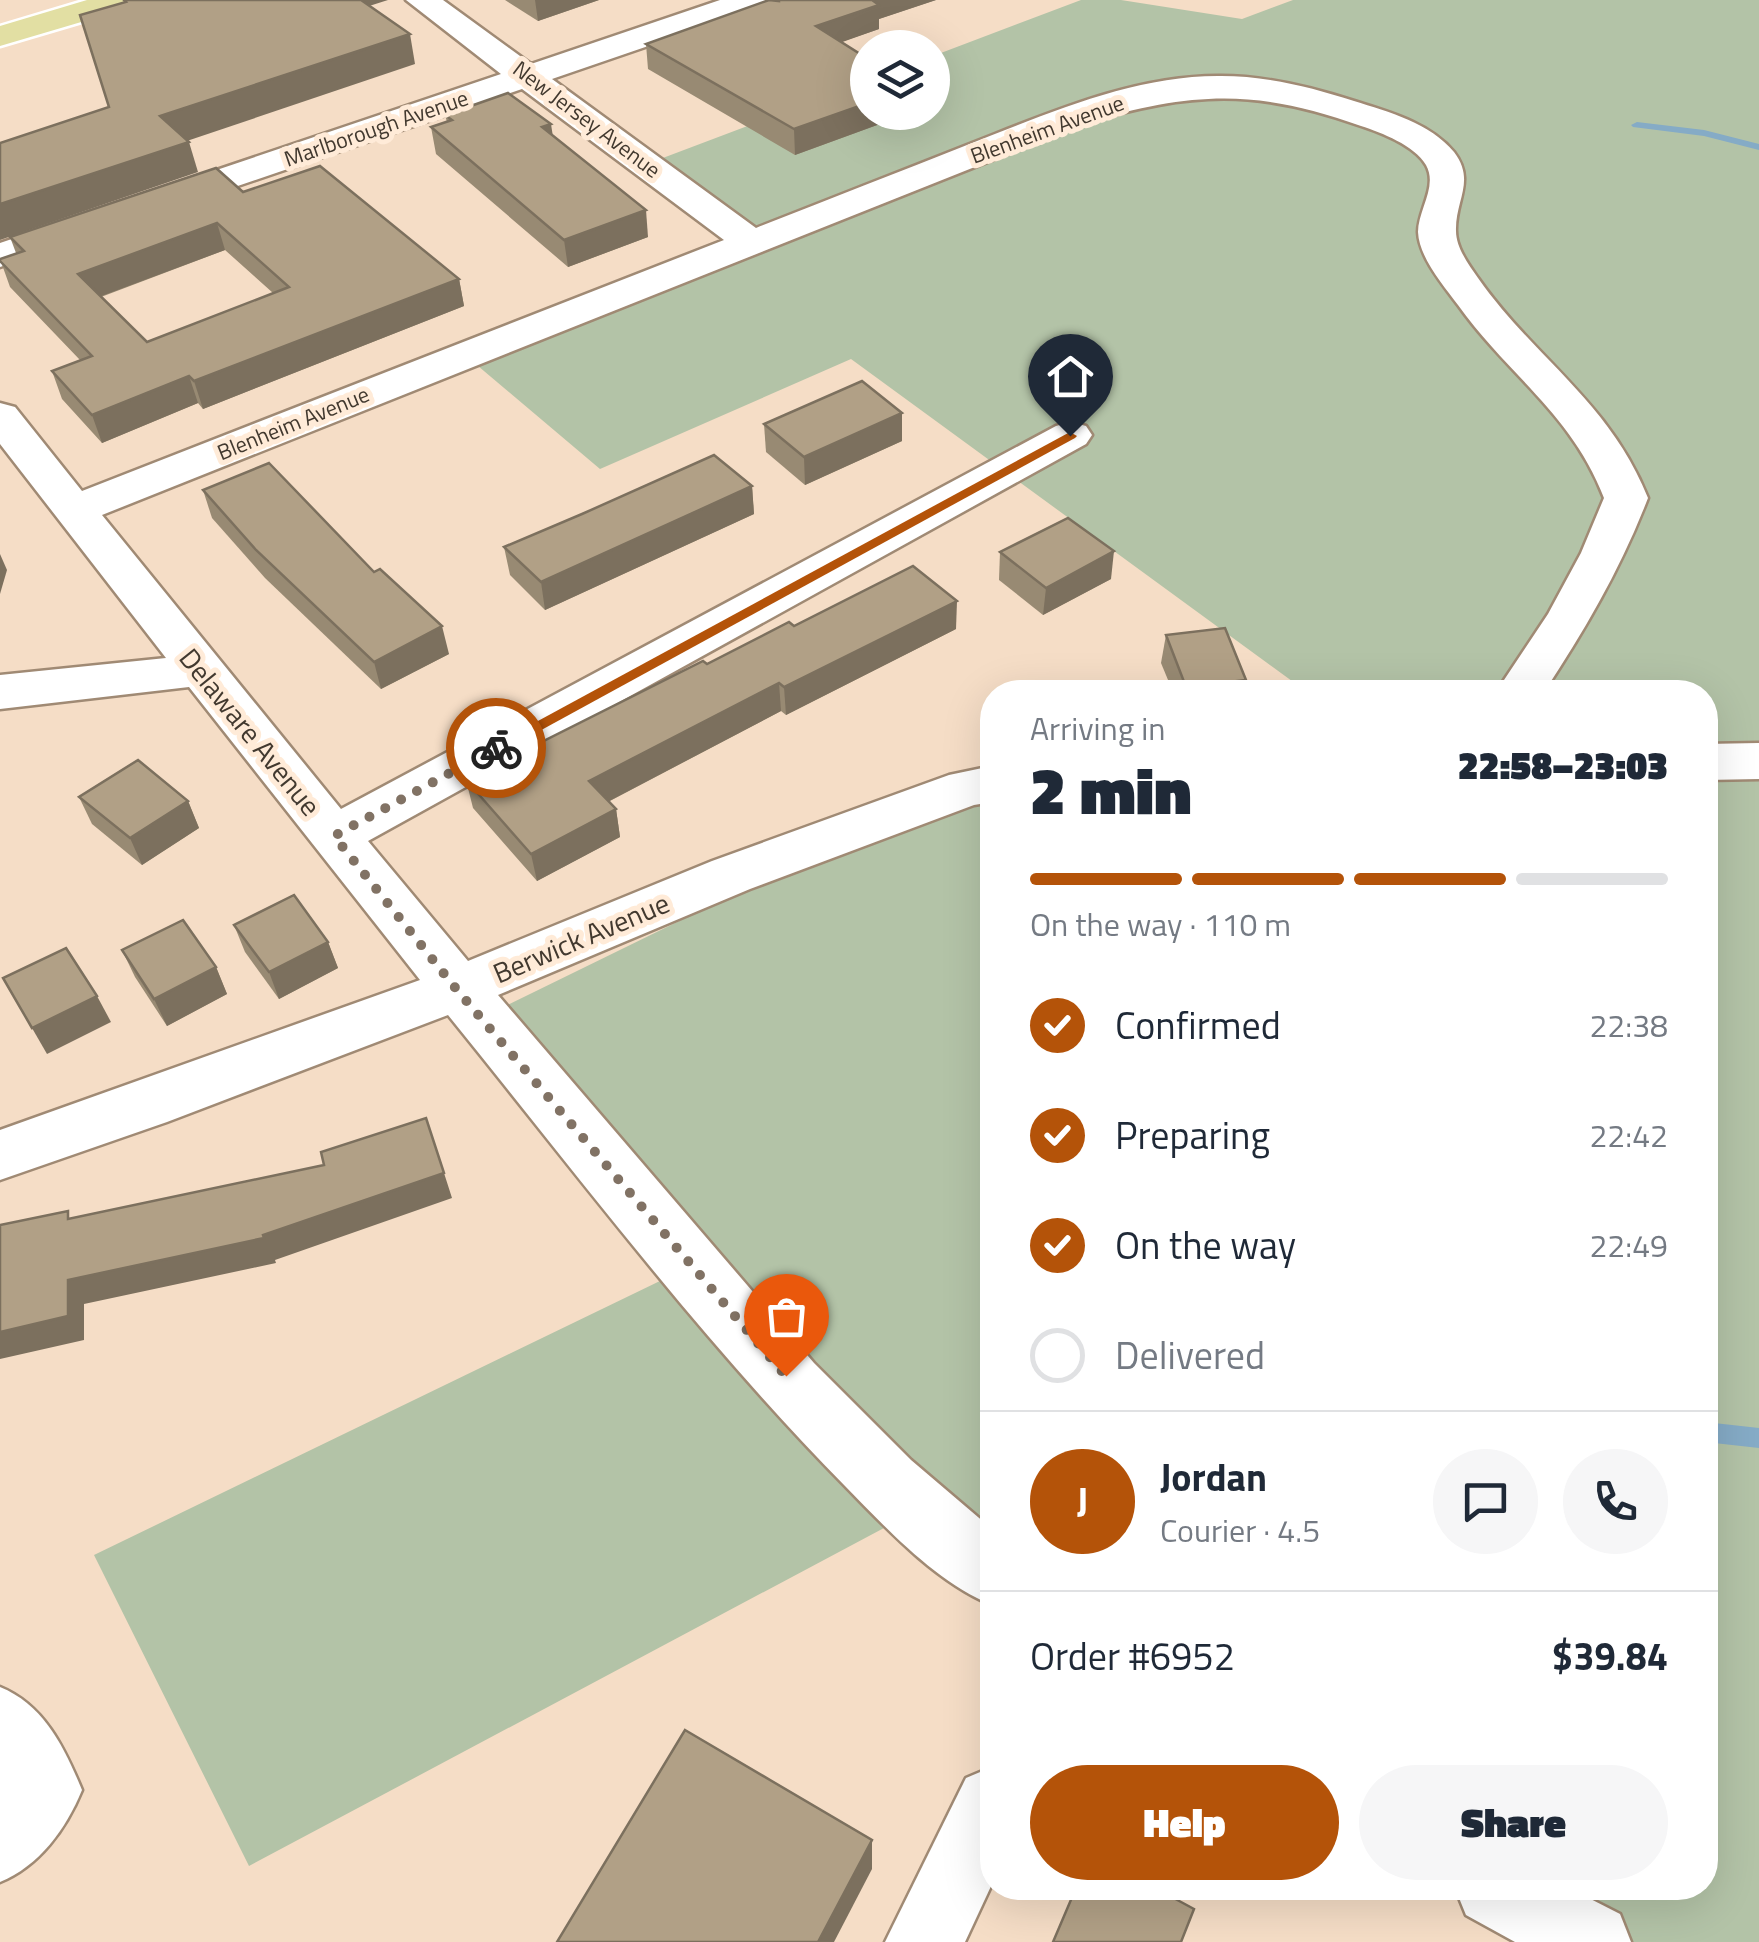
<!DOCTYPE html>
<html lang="en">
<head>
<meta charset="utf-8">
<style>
  body { margin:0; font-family:"Titillium Web",sans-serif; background:#f6f6f7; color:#1f2937; height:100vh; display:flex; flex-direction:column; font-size:38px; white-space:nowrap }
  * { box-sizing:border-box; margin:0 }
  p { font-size:32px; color:#747a83 }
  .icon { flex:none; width:55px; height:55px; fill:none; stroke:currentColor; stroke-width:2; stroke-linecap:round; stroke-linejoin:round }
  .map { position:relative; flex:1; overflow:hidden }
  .sheet { position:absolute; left:980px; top:680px; width:738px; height:1220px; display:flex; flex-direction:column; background:#fff; border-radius:40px; box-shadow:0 10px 40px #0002 }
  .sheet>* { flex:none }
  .tools { position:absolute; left:850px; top:30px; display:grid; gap:20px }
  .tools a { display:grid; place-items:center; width:100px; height:100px; border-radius:50%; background:#fff; box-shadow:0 10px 40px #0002; font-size:50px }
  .pin { position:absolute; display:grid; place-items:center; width:85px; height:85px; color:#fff; margin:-102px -42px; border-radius:50% 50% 50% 0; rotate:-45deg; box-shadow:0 0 10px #0007 }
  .pin .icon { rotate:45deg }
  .courier { position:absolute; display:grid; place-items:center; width:100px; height:100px; margin:-50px; border:8px solid #b45309; border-radius:50%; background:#fff; color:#222; box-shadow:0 2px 12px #0007 }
  .summary em { font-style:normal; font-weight:800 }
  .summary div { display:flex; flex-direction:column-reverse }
  .summary { display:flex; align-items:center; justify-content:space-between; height:170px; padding:0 50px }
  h1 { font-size:65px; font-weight:800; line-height:75px }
  .bar { display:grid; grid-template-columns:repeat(4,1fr); gap:15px 10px; align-content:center; height:120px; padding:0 50px }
  .bar i { height:12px; border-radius:8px; background:#e0e1e3 }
  .bar .on { background:#b45309 }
  .bar p { grid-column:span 4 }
  .line { display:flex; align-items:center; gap:25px; padding:0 50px; border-top:2px solid #e0e1e3 }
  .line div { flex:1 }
  .round { display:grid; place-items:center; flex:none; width:105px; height:105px; border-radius:52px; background:#f6f6f7 }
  ol { padding:0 50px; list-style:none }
  li { display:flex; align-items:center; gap:30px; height:110px }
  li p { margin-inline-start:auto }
  li .icon { padding:10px; border-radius:50%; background:#b45309; color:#fff; stroke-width:4 }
  li:last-child { color:#747a83 }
  li i { width:55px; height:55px; border:5px solid #e0e1e3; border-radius:50% }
  .cta { display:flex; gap:20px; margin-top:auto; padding:20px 50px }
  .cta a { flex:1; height:115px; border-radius:60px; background:#b45309; color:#fff; font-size:40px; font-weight:800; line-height:115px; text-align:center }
  .cta a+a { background:#f6f6f7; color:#1f2937 }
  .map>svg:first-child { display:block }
  .green { fill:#b3c3a7 }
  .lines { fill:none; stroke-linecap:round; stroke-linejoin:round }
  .stream { fill:#85abc6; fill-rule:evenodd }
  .minor-casing { stroke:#a08a74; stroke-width:5 }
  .major-casing { stroke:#fff; stroke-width:5 }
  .minor { fill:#fff; fill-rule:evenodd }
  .major { fill:#e2dfa3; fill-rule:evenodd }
  .wall { fill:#988a73; fill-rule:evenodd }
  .shaded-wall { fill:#7c705e }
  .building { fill:#b1a086; stroke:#7c705e; stroke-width:2.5; fill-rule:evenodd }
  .route { fill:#b45309 }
  .done { stroke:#817264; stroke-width:10; stroke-dasharray:0 18 }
  .labels { text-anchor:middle; stroke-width:10; stroke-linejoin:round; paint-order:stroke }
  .far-street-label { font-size:22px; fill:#42392f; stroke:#ffebd8 }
  .street-label { font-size:28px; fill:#42392f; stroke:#ffebd8 }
</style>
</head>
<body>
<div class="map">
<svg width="1759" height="1942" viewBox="0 0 1759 1942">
  <rect width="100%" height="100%" fill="#f5ddc6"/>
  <!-- green -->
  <g class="green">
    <path d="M1081,0H1121L1242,19L1293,0H1759V1942H1630L1536,1888H1705V692H1307L851,359L600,469L465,355L748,241L639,167L867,81L868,112H932L933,56Z"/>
    <path d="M992,798V1574L899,1520L249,1866L94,1555L662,1280L485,1016L910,808Z"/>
  </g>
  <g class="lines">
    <!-- stream -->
    <g class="stream">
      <path d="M1637,122L1704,130L1759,144V150L1704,136L1633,127L1631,125Z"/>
      <path d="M1705,1422L1759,1428V1448L1705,1442Z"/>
    </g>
    <!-- minor casing -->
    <g class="minor-casing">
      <g id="minor">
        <path d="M406,0H443L531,64L720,0H767L762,7L552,79L756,228C826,200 897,173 967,145C1047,114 1134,75 1221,76C1267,76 1311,87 1354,101C1389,112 1430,123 1454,152C1476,181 1455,200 1456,231C1456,248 1469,265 1478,278C1535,359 1609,401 1648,498C1621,568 1585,630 1544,692H1496L1548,614L1581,553L1604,498C1572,414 1507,374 1458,305C1443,285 1419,257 1418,232C1418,210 1438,186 1426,165C1414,145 1382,133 1361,126C1255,88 1192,92 1085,123L102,515L341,809L1056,426L1071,422L1086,426L1092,435L1086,444L368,841L468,961L712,861L949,775L992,766V802L974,805L750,889L498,995L814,1363L911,1460L992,1529V1605C936,1582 887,1529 845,1486C701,1340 577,1174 448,1015L167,1122L0,1180V1130L420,980L189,687L0,709V675L166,658L0,444V403L15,407L82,491L724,240L522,89L0,267V243L501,74Z"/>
        <path d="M1759,743V779L1705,780V744Z"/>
        <path d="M0,1687C44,1705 64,1747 82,1790C66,1829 39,1866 0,1882Z"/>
        <path d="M992,1767V1884L965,1942H885L966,1778Z"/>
        <path d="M1455,1888H1569L1620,1914L1631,1942H1515L1466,1915Z"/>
      </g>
    </g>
    <!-- major casing -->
    <g class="major-casing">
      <path id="major" d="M87,0H137L132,7L0,46V26Z"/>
    </g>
    <!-- minor -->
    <use href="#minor" class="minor"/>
    <!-- major -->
    <use href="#major" class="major"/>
  </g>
  <!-- wall -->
  <g class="wall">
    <path d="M505,0H599L538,21Z"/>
    <path d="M769,0H936L879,19V29L841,42L910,113L795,155L648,69L646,44Z"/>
    <path d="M445,115L553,137L648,237L568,267L436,154L431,127L447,122Z"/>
    <path d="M243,192L459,279L464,306L203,409L198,403L102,443L62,399L52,371L80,360L10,287L0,259L16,253L10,237ZM225,250L273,293L147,342L101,297Z"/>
    <path d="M902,413V441L805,485L766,452L764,424Z"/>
    <path d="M752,486L754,514L545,610L510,575L504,547Z"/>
    <path d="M203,490L374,572L449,654L381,689L265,578L212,518Z"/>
    <path d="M1000,552L1111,579L1043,615L999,580Z"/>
    <path d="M956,629L786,715L781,711L608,802L616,809L620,837L537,881L473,808L466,780L707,664Z"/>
    <path d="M1166,635L1246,680L1244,692H1173L1161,663Z"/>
    <path d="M79,797L188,801L199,828L142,865L92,824Z"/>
    <path d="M234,925L328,942L338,968L279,999L245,952Z"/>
    <path d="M122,950L216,967L227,994L167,1026L135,977Z"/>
  </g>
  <!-- shaded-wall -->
  <g class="shaded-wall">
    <path d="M341,0H388L344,14Z"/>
    <path d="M535,0H599L538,21Z"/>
    <path d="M869,0H936L879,19V29L817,51L816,26Z"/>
    <path d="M410,34L415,64L169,147L160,116Z"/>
    <path d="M868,103V112L910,113L795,155L794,129Z"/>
    <path d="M551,124L555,150L542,127Z"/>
    <path d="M189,142L198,172L0,240V204Z"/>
    <path d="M646,210L648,237L568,267L564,240Z"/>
    <path d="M217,223L225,250L88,301L78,274Z"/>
    <path d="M459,279L464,306L203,409L194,381Z"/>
    <path d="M189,376L198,403L102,443L92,415Z"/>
    <path d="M902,413V441L805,485L804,457Z"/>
    <path d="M752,486L754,514L545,610L541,582Z"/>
    <path d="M1114,551L1111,579L1043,615L1046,588Z"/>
    <path d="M0,554L7,570L0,594Z"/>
    <path d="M957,601L956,629L786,715L784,687Z"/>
    <path d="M442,626L449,654L381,689L374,662Z"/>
    <path d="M779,683L781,711L594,809L589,781Z"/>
    <path d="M188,801L199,828L142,865L130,838Z"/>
    <path d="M616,809L620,837L537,881L531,854Z"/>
    <path d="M328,942L338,968L279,999L269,972Z"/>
    <path d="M216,967L227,994L167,1026L154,999Z"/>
    <path d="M97,996L111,1022L47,1054L32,1028Z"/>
    <path d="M444,1173L452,1198L275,1260L276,1263L84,1304V1340L0,1359V1332L68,1280L263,1235Z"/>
    <path d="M872,1840V1869L834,1942H818Z"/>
  </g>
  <!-- building -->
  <g class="building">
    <path d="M124,0H361L410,34L160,116L189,142L0,204V143L109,107L80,15L126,2Z"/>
    <path d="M769,0L779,1V0H872L879,5L816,26L868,59V103L794,129L646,44Z"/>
    <path d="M508,93L551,124L542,127L646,210L564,240L431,127L452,120L445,115Z"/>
    <path d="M320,166L459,279L194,381L189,376L92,415L52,371L92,356L0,261V259L24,251L10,237L216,168L243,192ZM217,223L289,287L147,342L78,274Z"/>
    <path d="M862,381L902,413L804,457L764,424Z"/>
    <path d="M714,455L752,486L541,582L504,547L582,514Z"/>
    <path d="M269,463L374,572L380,569L442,626L374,662L256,550L203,490Z"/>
    <path d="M1068,518L1114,551L1046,588L1000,552Z"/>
    <path d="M913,566L957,601L784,687L779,683L589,781L616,809L531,854L466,780L703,661L707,664L789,622L794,626Z"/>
    <path d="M1225,628L1246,680L1186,687L1166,635Z"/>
    <path d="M138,760L188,801L130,838L79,797Z"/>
    <path d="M294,895L328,942L269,972L234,925Z"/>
    <path d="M183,920L216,967L154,999L122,950Z"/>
    <path d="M66,948L97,996L32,1028L3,978Z"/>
    <path d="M426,1118L444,1173L263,1235L264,1238L68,1280V1316L0,1332V1225L68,1211V1219L324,1165L321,1152Z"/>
    <path d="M685,1730L872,1840L818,1942H557Z"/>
    <path d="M1076,1888H1155L1194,1909L1181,1942H1053Z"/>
  </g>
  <!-- route -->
  <path class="route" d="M1070,432L1077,436L1075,438L501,752L488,748Z"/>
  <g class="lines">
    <!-- done -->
    <path class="done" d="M496,748L334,836L457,990L786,1376"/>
  </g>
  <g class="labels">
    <!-- far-street labels -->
    <g class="far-street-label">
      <text transform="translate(587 119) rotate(37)" y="8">New Jersey Avenue</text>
      <text transform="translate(376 128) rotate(-19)" y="8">Marlborough Avenue</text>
      <text transform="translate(1047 129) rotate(-20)" y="8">Blenheim Avenue</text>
      <text transform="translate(293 423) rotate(-22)" y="8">Blenheim Avenue</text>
    </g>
    <!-- street labels -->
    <g class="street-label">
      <text transform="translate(250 732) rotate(51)" y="10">Delaware Avenue</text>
      <text transform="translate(581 938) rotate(-23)" y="10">Berwick Avenue</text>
    </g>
  </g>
</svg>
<div class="tools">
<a><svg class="icon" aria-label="layers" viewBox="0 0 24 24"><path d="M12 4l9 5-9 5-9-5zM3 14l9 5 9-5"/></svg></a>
</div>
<div class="pin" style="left:786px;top:1376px;background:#ea580c"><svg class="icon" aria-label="bag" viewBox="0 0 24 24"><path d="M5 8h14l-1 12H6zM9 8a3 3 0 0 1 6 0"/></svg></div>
<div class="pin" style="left:1070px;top:436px;background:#1f2937"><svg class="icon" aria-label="home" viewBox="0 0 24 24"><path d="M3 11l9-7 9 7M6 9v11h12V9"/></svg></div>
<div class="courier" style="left:496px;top:748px"><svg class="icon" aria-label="bike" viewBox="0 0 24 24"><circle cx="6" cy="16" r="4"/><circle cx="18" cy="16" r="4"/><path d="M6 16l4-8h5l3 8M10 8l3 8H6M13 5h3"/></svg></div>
<section class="sheet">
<div class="summary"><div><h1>2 min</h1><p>Arriving in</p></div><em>22:58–23:03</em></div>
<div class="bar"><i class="on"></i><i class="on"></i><i class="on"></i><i></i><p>On the way · 110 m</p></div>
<ol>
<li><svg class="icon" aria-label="check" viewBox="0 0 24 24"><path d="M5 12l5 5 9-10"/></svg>Confirmed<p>22:38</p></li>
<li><svg class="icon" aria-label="check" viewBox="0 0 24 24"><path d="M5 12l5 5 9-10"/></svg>Preparing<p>22:42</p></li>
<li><svg class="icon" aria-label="check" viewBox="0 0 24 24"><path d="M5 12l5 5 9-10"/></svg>On the way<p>22:49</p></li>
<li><i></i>Delivered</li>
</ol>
<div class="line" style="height:180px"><b class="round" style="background:#b45309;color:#fff">J</b><div><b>Jordan</b><p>Courier · 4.5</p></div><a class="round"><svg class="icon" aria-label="chat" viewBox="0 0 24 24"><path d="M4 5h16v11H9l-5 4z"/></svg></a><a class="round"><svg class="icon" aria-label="phone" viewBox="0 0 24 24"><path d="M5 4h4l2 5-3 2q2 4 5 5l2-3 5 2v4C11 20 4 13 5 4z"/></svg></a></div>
<div class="line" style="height:130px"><div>Order #6952</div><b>$39.84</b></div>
<div class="cta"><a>Help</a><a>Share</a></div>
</section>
</div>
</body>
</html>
